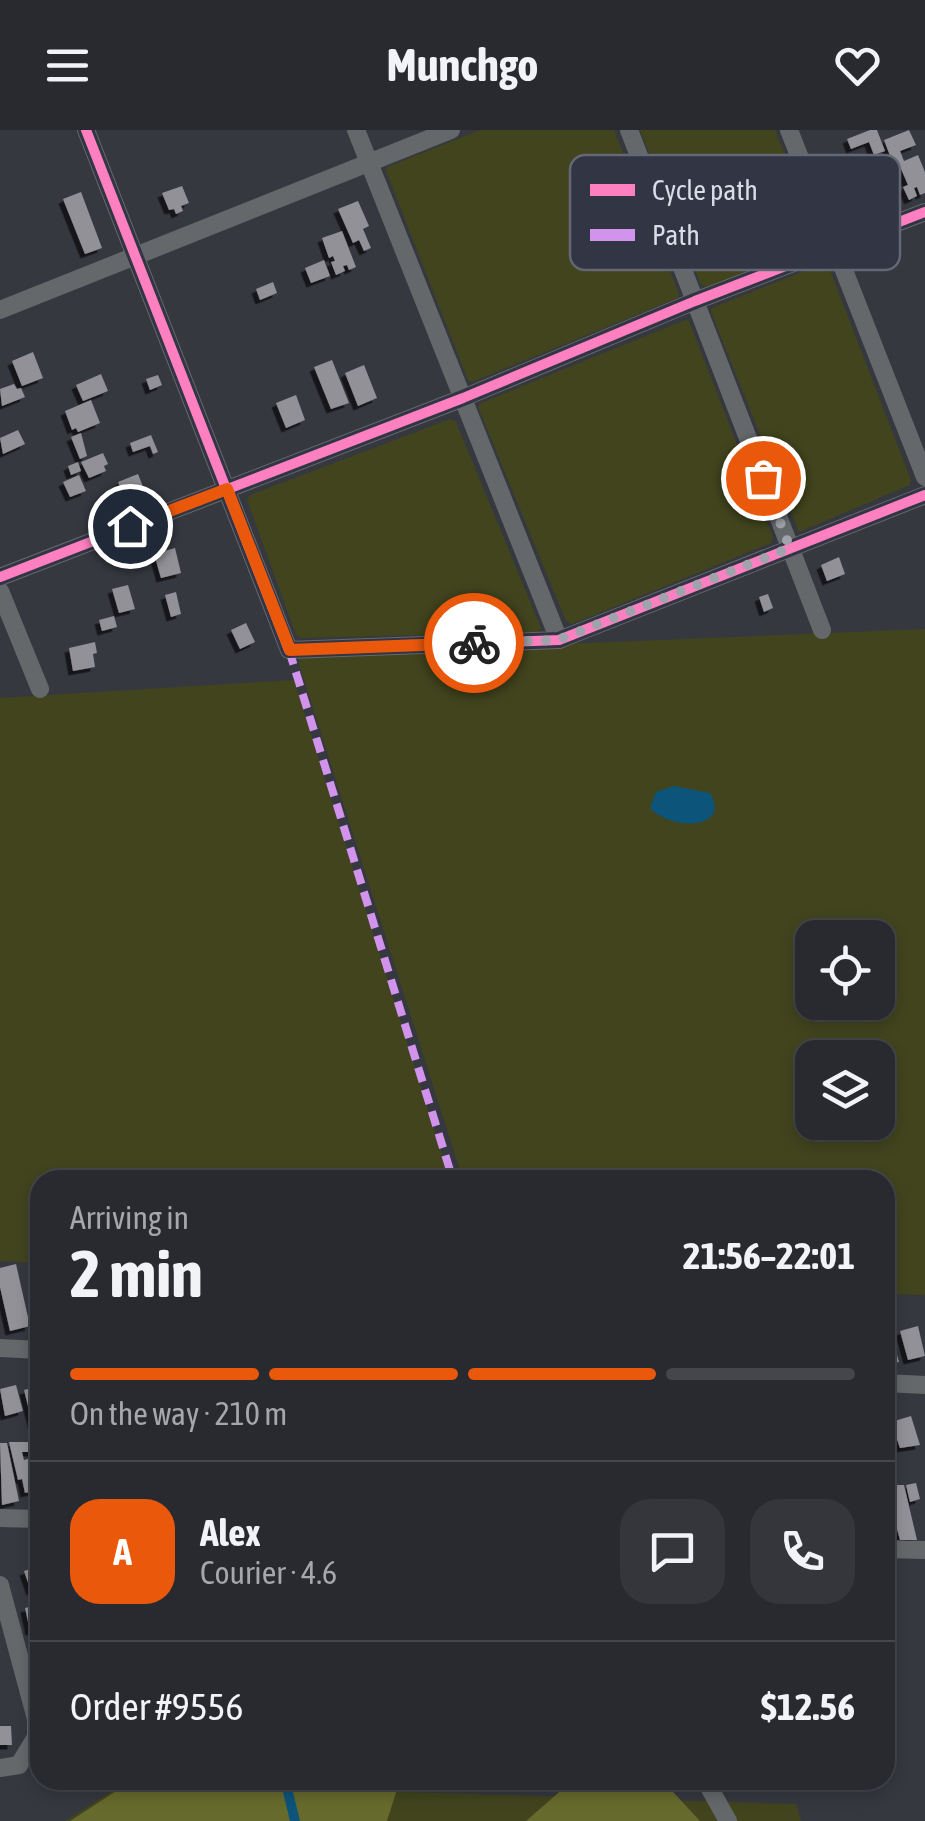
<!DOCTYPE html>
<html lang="en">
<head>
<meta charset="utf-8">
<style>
  body { margin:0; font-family:"Asap Condensed",sans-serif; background:#34363c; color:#f1f3f6; height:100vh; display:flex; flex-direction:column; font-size:38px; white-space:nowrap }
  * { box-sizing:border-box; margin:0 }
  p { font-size:32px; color:#a5a7ab }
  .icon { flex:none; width:55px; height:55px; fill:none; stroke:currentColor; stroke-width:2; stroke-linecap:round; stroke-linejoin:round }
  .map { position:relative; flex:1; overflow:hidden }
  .side { position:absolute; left:30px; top:1040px; width:865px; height:620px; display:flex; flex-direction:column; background:#282a30; border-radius:30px; box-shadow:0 5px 15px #0003,0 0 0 2px #44464c }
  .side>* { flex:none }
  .buttons { position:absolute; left:795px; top:790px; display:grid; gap:20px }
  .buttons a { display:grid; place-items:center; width:100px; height:100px; border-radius:20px; background:#282a30; box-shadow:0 5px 15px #0003,0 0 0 2px #44464c; font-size:50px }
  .pin { position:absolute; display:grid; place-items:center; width:85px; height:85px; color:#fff; margin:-42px; border:5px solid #fff; border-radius:50%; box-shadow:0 2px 10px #0007 }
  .courier { position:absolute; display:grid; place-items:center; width:100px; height:100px; margin:-50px; border:8px solid #ea580c; border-radius:50%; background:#fff; color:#222; box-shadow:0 2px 12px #0007 }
  .head em { font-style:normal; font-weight:700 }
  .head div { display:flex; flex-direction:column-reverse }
  .head { display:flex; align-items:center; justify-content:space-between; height:170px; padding:0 40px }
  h1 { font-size:65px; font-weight:700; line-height:75px }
  .bar { display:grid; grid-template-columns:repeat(4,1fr); gap:15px 10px; align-content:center; height:120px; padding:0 40px }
  .bar i { height:12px; border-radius:8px; background:#44464c }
  .bar .current { background:#ea580c }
  .bar p { grid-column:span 4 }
  .line { display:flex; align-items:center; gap:25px; padding:0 40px; border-top:2px solid #44464c }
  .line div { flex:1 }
  .round { display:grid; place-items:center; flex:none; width:105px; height:105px; border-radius:30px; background:#34363c }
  header { display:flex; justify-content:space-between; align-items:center; height:130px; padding:0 40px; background:#282a30; font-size:45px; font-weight:700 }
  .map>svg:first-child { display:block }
  .green { fill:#41441d; fill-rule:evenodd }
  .forest { fill:#666a2c }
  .water { fill:#0d547a }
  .building { fill:#929197; filter:url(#shadow) }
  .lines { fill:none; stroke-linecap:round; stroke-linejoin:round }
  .street { stroke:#65686a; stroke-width:18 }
  .quiet { stroke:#d193ec; stroke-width:8; stroke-dasharray:15 8; stroke-linecap:butt }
  .cycleway-casing { stroke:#323544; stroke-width:16 }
  .cycleway { stroke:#ff80c0; stroke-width:10 }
  .done { stroke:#a1a3ac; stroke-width:10; stroke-dasharray:0 18 }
  .route { stroke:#ea580c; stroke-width:12 }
  .key { fill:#323544; stroke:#646775; stroke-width:2.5 }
  .key-label { font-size:28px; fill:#dadde6 }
</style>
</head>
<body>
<header><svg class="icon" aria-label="menu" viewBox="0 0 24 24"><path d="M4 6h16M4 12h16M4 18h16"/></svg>Munchgo<svg class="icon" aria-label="heart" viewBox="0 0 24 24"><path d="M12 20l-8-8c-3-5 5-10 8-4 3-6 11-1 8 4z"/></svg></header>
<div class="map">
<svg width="925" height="1691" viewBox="0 0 925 1691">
  <defs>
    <filter id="shadow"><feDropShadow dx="-4.5" dy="4.5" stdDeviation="0" flood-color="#0009"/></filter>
  </defs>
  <rect width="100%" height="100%" fill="#363840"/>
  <!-- green -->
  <g class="green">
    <path d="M480,0H614L679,164L678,168L472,252L468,250L386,41L387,37Z"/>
    <path d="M640,0H775L818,108L816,114L708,157L701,155Z"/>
    <path d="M824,133L828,135L911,350L910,355L799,402L711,182L712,178Z"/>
    <path d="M685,190L689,191L773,407L771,413L572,494L566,491L478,277L481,273Z"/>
    <path d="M450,289L456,292L541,498L538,502L301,508L296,505L247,370L250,365Z"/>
    <path d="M925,499V1165L885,1164V1050H463L299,534L300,525ZM812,808H878V872H812ZM812,928H878V992H812Z"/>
    <path d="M294,550L450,1050H40V1133L0,1131V568Z"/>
    <path d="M129,1650H259L278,1658L796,1674L801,1691H65Z"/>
  </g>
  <!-- forest -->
  <g class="forest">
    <path d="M133,1650H400L387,1691H70Z"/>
    <path d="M573,1650H662L700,1691H526Z"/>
  </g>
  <!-- water -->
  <g class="water">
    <path d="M674,656L710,663C732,700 671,701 650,678L656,662Z"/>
    <path d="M280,1650H290L300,1691H290Z"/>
  </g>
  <!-- building -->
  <g class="building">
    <path d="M870,0H877L885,21L874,25L869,12L851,19L847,9Z"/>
    <path d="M909,0L916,15L900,21L904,31L918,25L925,42V63L920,65L917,57L914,58L917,66L909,70L903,57L908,55L899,34L894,36L884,10Z"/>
    <path d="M182,56L189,73L181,76L183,81L176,84L174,79L169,80L162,63Z"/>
    <path d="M81,62L102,118L85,124L63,69Z"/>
    <path d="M358,71L369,96L363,99L371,118L364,121L359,110L353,113L338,79Z"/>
    <path d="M342,101L356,137L349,140L347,135L343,136L345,141L336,145L331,132L335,131L333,126L329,128L322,108Z"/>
    <path d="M324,130L330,146L311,153L305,138Z"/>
    <path d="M273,152L277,163L260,170L256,159Z"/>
    <path d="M33,222L43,248L22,256L12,231Z"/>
    <path d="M332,230L349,273L331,279L314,237Z"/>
    <path d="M364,235L377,268L358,276L345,243Z"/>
    <path d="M101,244L108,261L83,271L76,255Z"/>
    <path d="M158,245L162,255L150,260L146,249Z"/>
    <path d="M14,254L17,259L21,258L25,267L2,276L0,259Z"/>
    <path d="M296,265L305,290L286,298L276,273Z"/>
    <path d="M91,270L100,293L78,302L76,298L72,300L65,281Z"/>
    <path d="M18,300L25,314L3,324L0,308Z"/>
    <path d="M81,303L87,326L80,329L71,307Z"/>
    <path d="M151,305L158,322L153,324L150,316L133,322L130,313Z"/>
    <path d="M103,323L108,334L104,336L106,341L89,348L81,332Z"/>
    <path d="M78,332L81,341L71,345L68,336Z"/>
    <path d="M138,344L148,369L128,376L118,352Z"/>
    <path d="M79,345L86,361L70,367L63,352Z"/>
    <path d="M175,418L181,443L161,448L154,424Z"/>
    <path d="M839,427L845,444L827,451L821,435Z"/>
    <path d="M128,455L135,479L119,483L112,459Z"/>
    <path d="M176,462L181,484L171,487L165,465Z"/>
    <path d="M768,464L773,478L764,482L759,467Z"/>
    <path d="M114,486L117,497L102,501L99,490Z"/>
    <path d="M246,493L255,512L240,519L231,500Z"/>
    <path d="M95,512L97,523L93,524L95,537L73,541L69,518Z"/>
    <path d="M16,1134L30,1196L10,1201L0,1157V1138Z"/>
    <path d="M40,1175V1191L35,1192L32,1177Z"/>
    <path d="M918,1196L925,1226L908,1230L900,1201Z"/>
    <path d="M885,1211L890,1226L897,1225L899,1232L891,1233L892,1238H885Z"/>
    <path d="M16,1255L23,1281L5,1286L0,1259Z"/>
    <path d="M40,1256V1298L34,1300L24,1260Z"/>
    <path d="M911,1286L920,1315L900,1318L891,1292Z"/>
    <path d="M9,1312H33L35,1322H22L24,1330L35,1327L40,1368L37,1360L25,1363L22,1349L18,1350Z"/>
    <path d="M0,1313H7L19,1371L2,1375Z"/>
    <path d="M916,1353L920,1369L910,1372L906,1355Z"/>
    <path d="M885,1355H904L917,1410H900Z"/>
    <path d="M40,1436V1458L31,1461L24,1441Z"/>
    <path d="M40,1474V1499L30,1501L25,1478Z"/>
    <path d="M0,1596H11L12,1615H0Z"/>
  </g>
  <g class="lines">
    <!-- street -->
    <g class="street">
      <path d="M86,0L289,520L559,510L925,365"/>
      <path d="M356,0L559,510"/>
      <path d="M629,0L822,500"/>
      <path d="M789,0L925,347"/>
      <path d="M0,180L451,0"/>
      <path d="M0,447L463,268L695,171L925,82"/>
      <path d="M0,461L40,559"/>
      <path d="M0,1218L40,1220"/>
      <path d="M885,1253L925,1255"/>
      <path d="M0,1388L40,1389"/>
      <path d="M885,1419L925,1420"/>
      <path d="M0,1455L36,1589V1607L19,1635L0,1638"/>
      <path d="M705,1650L728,1691"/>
    </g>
    <!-- quiet -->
    <path class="quiet" d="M289,520L453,1050"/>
    <!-- cycleway casing -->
    <g class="cycleway-casing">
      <g id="cycleway">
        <path d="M86,0L289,520L559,510L925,365"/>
        <path d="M0,447L463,268L695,171L925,82"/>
      </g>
    </g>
    <!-- cycleway -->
    <use href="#cycleway" class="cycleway"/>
  </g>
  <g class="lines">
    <!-- done -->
    <path class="done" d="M474,513L558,510L790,418L763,348"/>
    <!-- route -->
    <path class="route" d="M130,396L227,359L290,520L474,513"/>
  </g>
  <!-- legend -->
  <rect x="570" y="25" width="330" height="115" rx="15" class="key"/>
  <rect x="590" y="54" width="45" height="12" fill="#ff80c0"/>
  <rect x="590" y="99" width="45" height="12" fill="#d193ec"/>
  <g class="key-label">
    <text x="652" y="70">Cycle path</text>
    <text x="652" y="115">Path</text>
  </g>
</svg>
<div class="buttons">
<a><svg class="icon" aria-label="locate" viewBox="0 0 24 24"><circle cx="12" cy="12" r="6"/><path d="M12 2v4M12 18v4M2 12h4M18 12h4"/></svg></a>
<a><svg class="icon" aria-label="layers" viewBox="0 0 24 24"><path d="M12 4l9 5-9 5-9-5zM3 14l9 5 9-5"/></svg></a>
</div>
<div class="pin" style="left:763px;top:348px;background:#ea580c"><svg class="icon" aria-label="bag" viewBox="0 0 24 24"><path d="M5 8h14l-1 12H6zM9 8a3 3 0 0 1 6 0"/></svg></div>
<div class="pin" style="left:130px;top:396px;background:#1f2937"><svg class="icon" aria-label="home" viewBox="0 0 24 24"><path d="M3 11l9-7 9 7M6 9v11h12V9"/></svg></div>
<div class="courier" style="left:474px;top:513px"><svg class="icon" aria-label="bike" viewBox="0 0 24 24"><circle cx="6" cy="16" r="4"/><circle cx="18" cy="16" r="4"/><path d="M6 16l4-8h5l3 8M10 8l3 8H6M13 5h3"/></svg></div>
<section class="side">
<div class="head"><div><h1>2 min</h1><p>Arriving in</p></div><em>21:56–22:01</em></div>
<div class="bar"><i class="current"></i><i class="current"></i><i class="current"></i><i></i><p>On the way · 210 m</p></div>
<div class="line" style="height:180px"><b class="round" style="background:#ea580c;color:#fff">A</b><div><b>Alex</b><p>Courier · 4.6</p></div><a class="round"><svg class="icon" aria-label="chat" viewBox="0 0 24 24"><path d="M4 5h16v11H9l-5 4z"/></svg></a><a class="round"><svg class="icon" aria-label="phone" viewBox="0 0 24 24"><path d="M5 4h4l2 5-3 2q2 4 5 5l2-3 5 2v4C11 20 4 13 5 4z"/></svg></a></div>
<div class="line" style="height:130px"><div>Order #9556</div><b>$12.56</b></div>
</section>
</div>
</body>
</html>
